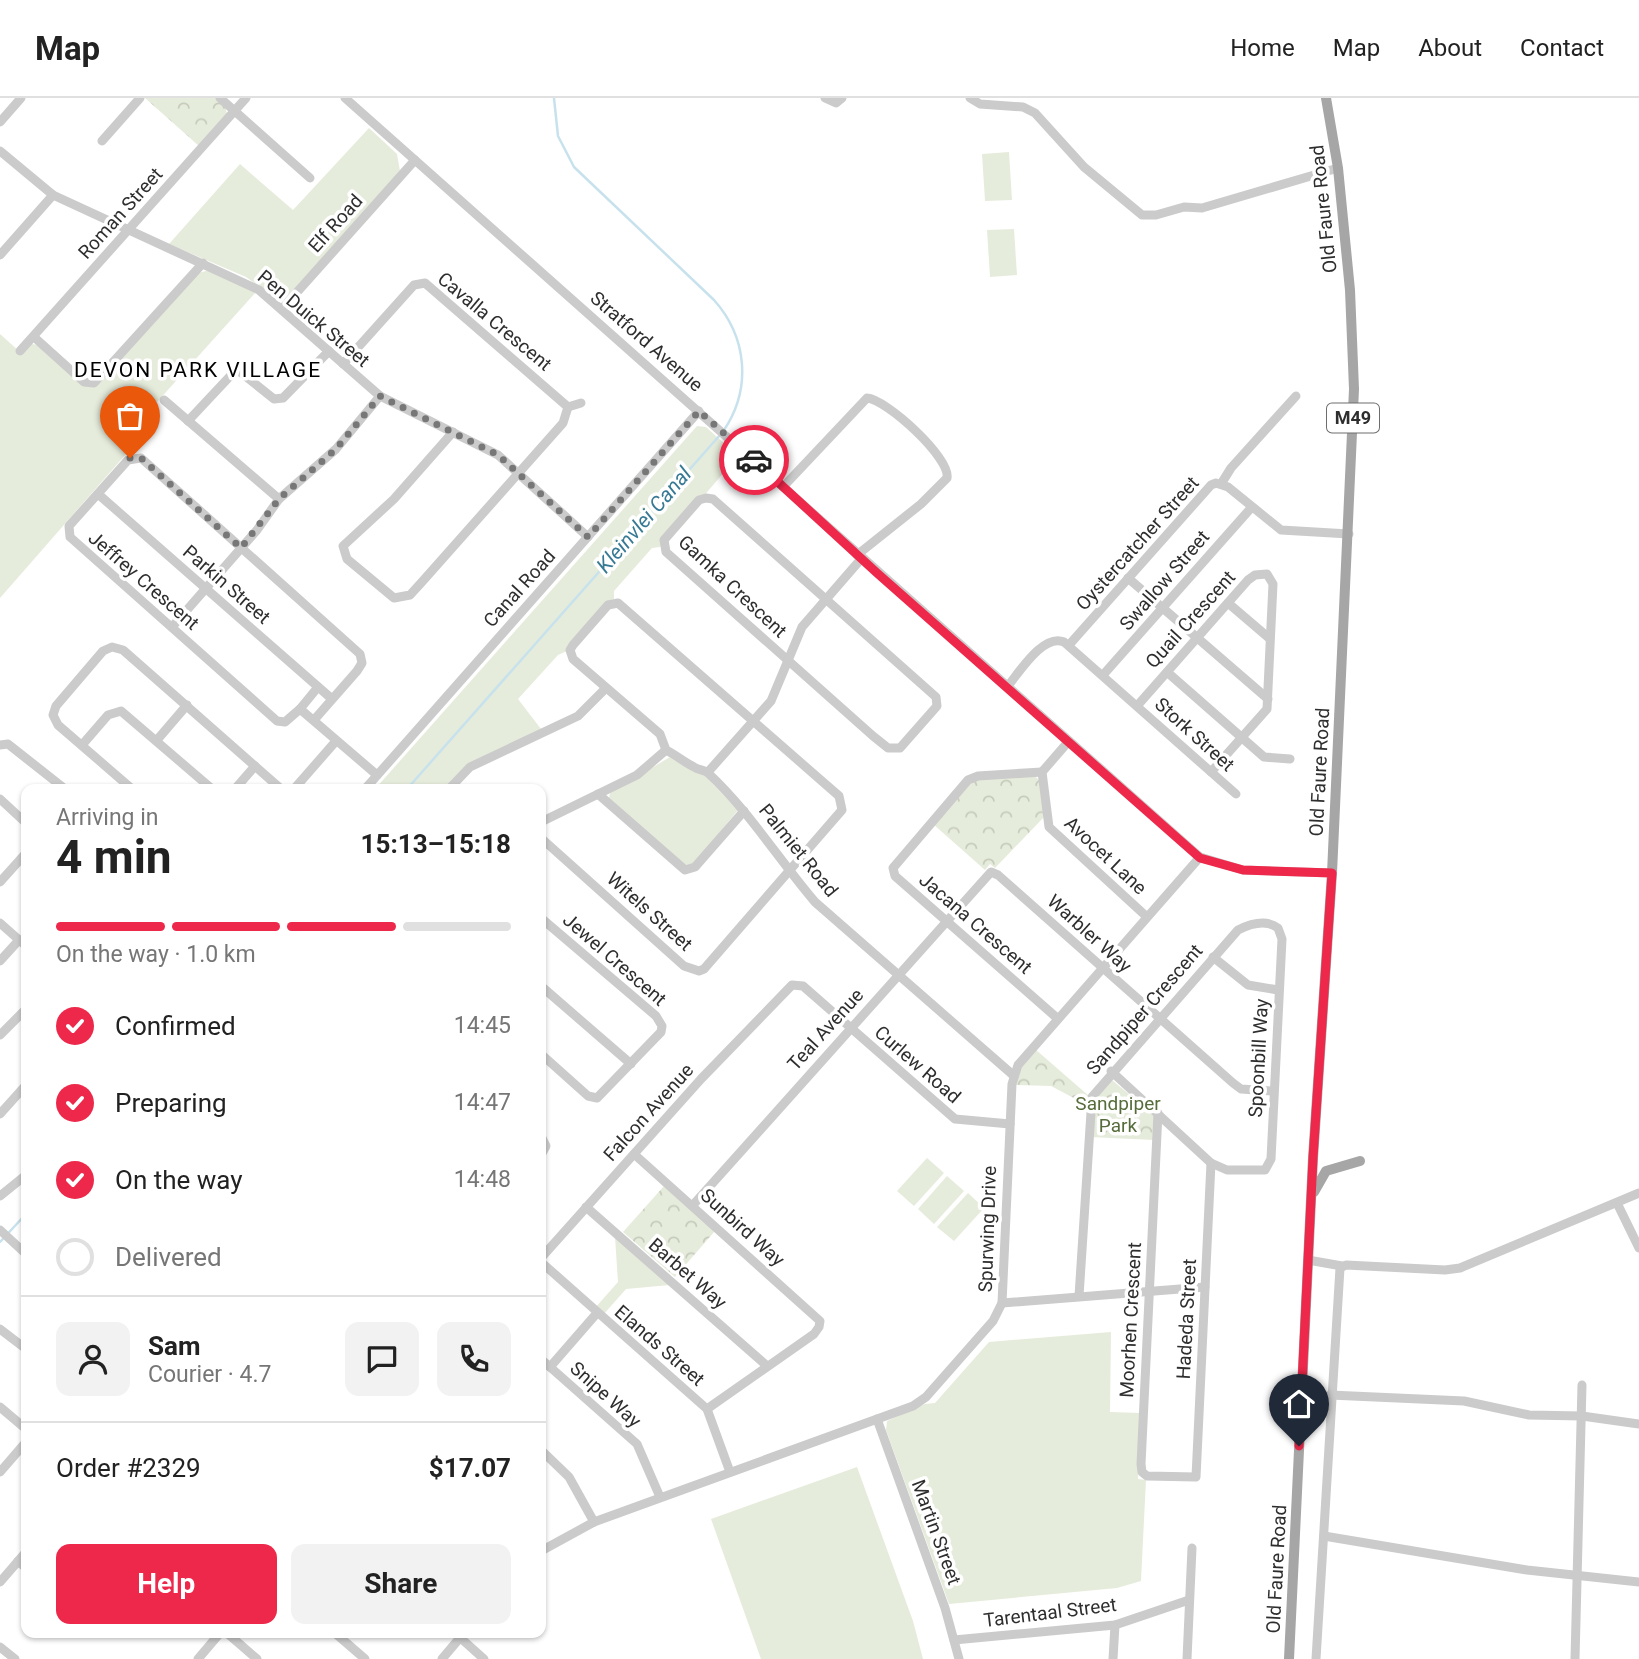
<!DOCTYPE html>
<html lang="en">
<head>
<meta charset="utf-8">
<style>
  body { margin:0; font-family:Roboto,sans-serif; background:#f2f2f2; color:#222; height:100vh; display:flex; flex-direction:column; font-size:26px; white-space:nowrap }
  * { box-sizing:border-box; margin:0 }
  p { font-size:23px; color:#767676 }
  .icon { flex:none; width:38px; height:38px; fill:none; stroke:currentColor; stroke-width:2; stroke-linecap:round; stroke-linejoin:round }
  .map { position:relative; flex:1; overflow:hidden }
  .drawer { position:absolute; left:21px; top:686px; width:525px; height:854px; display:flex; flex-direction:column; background:#fff; border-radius:14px; box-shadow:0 2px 5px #0004 }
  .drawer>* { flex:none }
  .pin { position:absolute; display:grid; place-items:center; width:60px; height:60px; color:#fff; margin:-72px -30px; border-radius:50% 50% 50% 0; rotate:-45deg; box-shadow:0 0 7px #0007 }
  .pin .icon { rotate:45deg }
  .courier { position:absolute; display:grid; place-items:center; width:70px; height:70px; margin:-35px; border:5px solid #ed284a; border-radius:50%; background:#fff; color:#222; box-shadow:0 2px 9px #0007 }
  .summary em { font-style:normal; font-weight:700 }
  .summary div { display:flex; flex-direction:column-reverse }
  .summary { display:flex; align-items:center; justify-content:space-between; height:119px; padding:0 35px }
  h1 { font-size:46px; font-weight:700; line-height:52px }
  .bar { display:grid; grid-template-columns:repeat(4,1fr); gap:10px 7px; align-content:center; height:84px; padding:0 35px }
  .bar i { height:9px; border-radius:5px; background:#e0e0e0 }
  .bar .on { background:#ed284a }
  .bar p { grid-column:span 4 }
  .line { display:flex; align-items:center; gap:18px; padding:0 35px; border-top:2px solid #e0e0e0 }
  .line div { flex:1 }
  .round { display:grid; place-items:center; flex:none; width:74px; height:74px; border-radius:14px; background:#f2f2f2 }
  ol { padding:0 35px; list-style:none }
  li { display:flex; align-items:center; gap:21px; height:77px }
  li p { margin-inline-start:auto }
  li .icon { padding:7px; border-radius:50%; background:#ed284a; color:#fff; stroke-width:4 }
  li:last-child { color:#767676 }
  li i { width:38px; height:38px; border:4px solid #e0e0e0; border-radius:50% }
  .cta { display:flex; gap:14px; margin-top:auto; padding:14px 35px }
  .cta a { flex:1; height:80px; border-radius:14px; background:#ed284a; color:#fff; font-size:28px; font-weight:700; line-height:80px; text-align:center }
  .cta a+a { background:#f2f2f2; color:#222 }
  header { display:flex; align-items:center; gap:42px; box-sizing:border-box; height:98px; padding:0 35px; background:#fff; border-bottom:2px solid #e0e0e0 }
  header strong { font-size:33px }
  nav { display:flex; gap:38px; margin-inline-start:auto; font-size:24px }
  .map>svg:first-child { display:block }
  .grass { fill:#e6ecdb }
  .park { fill:url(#park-crowns) }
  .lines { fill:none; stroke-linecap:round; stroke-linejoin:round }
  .stream { stroke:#c7e2ed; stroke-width:2.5 }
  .minor { stroke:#cbcbcb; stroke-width:9 }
  .major { stroke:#a6a6a6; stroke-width:10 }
  .done { stroke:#777; stroke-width:7; stroke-dasharray:0 12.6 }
  .route { stroke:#ed284a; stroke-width:9 }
  .labels { text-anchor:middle; stroke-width:7; stroke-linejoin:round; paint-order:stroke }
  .shield { fill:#fff; stroke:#6d6d6d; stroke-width:2 }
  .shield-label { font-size:18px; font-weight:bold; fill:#2e2e2e }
  .street-label { font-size:19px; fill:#2e2e2e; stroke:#fff }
  .park-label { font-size:19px; fill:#566c3a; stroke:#fff }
  .neighbourhood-label { font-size:21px; letter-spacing:2px; fill:#000; stroke:#fff }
  .water-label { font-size:21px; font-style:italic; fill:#387a94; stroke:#fff }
</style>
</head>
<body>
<header>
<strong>Map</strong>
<nav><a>Home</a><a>Map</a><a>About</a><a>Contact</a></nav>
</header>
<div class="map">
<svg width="1639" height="1561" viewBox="0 0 1639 1561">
  <defs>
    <pattern id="park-crowns" width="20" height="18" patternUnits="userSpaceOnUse" patternTransform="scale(1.75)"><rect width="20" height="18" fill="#e6ecdb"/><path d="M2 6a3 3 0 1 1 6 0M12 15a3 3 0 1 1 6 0" fill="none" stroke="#c6cbbc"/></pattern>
  </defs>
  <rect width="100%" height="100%" fill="#fff"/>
  <!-- grass -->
  <g class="grass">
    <path d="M369,30L397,56L400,73L286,201L278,202L246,179L169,146L240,66L293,112Z"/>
    <path d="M1009,54L1012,102L985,103L982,56Z"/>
    <path d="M1014,131L1017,177L990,179L987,132Z"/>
    <path d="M210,172L256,194L139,324L147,332L0,500V236L20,254L32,246L38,247L96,287L198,175Z"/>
    <path d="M697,328L706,329L738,358L660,449L652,450L614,493V501L608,503L567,553L558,557L518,601L541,631L466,668L446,691H375Z"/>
    <path d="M670,659L703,676L738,712L693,767L687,769L609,700L610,695Z"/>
    <path d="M927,1060L944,1075L914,1108L897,1093Z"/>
    <path d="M947,1078L964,1093L934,1126L918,1111Z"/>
    <path d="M968,1095L984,1110L954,1143L937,1129Z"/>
    <path d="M615,1139L670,1187L626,1191L603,1217L595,1210L618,1184Z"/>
    <path d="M1111,1234L1110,1314L1141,1315L1138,1381L1146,1382L1141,1483L1117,1490L949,1506L886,1332L887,1323L925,1306L935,1305L989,1244Z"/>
    <path d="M857,1369L913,1523L923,1561H761L711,1421Z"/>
  </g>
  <!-- park -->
  <g class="park">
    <path d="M145,0H216L225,8L227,16L199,48Z"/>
    <path d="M1034,677L1040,683L1044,719L995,770L990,766L985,772L933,726L973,682Z"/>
    <path d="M1035,951L1089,998L1087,1007L1051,988L1016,987L1019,972Z"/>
    <path d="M1112,982L1154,1017V1042L1090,1039L1096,998Z"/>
    <path d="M664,1088L715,1133L675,1179L623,1134Z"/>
  </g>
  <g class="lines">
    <!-- stream -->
    <g class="stream">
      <path d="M554,0L558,38L574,69L714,202C747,239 752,290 724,332"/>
      <path d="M407,691L720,337"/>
      <path d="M0,1144L26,1116"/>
    </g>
    <!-- minor -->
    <g class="minor">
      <path d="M220,0L310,80"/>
      <path d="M345,0L1200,759L1243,772L1332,775"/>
      <path d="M825,0L836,5L842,0"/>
      <path d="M970,0L980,6L1023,9L1035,15L1084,69L1142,117H1156L1184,109L1202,110L1338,70"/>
      <path d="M0,24L21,0"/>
      <path d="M102,43L140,0"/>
      <path d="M0,53L53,97L259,192L380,298L498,357L588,439"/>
      <path d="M0,157L53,97"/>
      <path d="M282,211L415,62"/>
      <path d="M34,239L84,284L94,285L203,165"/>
      <path d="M20,253L246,0"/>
      <path d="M343,266L414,187L425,185L568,309L563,325L421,485L410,497L394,500L347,461L343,448L394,401L453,334"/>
      <path d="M164,302L279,401"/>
      <path d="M568,309L581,305"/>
      <path d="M188,323L233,275L239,273L274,301L283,300L329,253"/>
      <path d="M1221,386L1231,370L1296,298"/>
      <path d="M783,389L867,300C886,301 951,360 947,380L921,406L857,457"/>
      <path d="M98,396L332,601"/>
      <path d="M706,400L713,401L936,599L937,608L900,650H888L873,638L666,454L664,442L699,402Z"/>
      <path d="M1128,480L1268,601"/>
      <path d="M1228,505L1269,540"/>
      <path d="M172,529L257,432L279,401L336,351L380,298"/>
      <path d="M1069,547L1211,387L1216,385L1228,389L1281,432L1349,436"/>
      <path d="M1167,574L1264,659L1290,661"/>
      <path d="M1103,577L1251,410"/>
      <path d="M1007,589C1019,575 1043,535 1064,544L1236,696"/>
      <path d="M1137,608L1248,482L1255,477L1267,476L1273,486L1267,611L1211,674"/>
      <path d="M300,611L318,589"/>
      <path d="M314,622L357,573L362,565L360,556L141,360L128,362L69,428L70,439L277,623L285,624L300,611L377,677"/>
      <path d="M157,642L187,607"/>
      <path d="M1068,644L1042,674L1049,729L1147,819"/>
      <path d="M0,647L8,646L65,691"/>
      <path d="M82,647L108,617L121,613L212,691"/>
      <path d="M708,674L771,603L802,529L861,461"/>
      <path d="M1042,674L978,678L968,682L893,770L895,778L1057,920"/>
      <path d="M132,691L58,627L53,617L56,608L103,553L112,549L123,552L281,691"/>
      <path d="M235,691L255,668"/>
      <path d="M294,691L336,643"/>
      <path d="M365,691L699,313"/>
      <path d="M449,691L470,669L578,618L606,590"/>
      <path d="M598,696L685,772L695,769L744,713"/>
      <path d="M0,701L26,725"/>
      <path d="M541,724L637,677L666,652"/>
      <path d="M541,740L684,868L699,873L704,871L842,712L839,698L618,505L608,507L573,547L570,552L573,561L660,636L666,652C676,657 684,664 694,669C698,672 705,672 708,675C749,713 779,762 815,804L1013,977"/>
      <path d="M0,784L26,755"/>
      <path d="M541,820L656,918L662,928L661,934L597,1000L588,998L541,956"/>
      <path d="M0,825L26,848"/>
      <path d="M1213,859L1248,887L1278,892"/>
      <path d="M0,863L19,842"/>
      <path d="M541,888L631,966"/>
      <path d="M0,937L26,911"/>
      <path d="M1158,1015L1141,1366L1142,1374L1147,1378L1196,1379L1211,1065"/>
      <path d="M0,1016L26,987"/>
      <path d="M541,1038L546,1048L541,1057"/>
      <path d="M634,1056L820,1223L819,1229L814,1236L707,1311"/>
      <path d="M0,1098L26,1077"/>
      <path d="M1617,1105L1639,1150"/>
      <path d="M693,1107L991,774L998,777L1233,985L1241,991L1273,993"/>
      <path d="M586,1109L767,1268"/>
      <path d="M0,1132L26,1156"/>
      <path d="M541,1160L701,981L792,887L803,888L955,1021L1010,1026"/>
      <path d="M1308,1162L1342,1168"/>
      <path d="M541,1164L707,1311L730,1374"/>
      <path d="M1079,1198L1092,999L1238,832C1250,826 1266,821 1278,830L1282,841L1271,1061L1265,1072H1227L1211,1065L1111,973"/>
      <path d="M1002,1205L1205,1189"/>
      <path d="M0,1231L26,1251"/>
      <path d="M541,1261L637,1346L660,1399"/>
      <path d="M550,1269L597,1215"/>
      <path d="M1330,1297L1464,1303L1529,1317L1582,1318L1639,1326"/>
      <path d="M0,1309L26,1331"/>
      <path d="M877,1321L945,1510L959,1561"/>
      <path d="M541,1352L569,1379L594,1424"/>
      <path d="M0,1374L26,1344"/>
      <path d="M1324,1438L1527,1472L1639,1484"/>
      <path d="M541,1453L594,1424L913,1308L926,1299L993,1223L1002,1205L1012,986L1018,967L1200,759"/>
      <path d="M18,1463L26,1470"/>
      <path d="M0,1484L26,1454"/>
      <path d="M100,1535H112"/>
      <path d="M227,1535L257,1561"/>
      <path d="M335,1535L365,1561"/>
      <path d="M455,1535L484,1561"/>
      <path d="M954,1542L1115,1527L1189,1502"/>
      <path d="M0,1549L15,1561"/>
      <path d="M198,1561L220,1535"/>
      <path d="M442,1561L464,1535"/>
      <path d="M1113,1561L1115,1527"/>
      <path d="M1187,1561L1192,1450"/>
      <path d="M1316,1561L1340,1170L1346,1167L1445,1172L1460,1170L1639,1095"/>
      <path d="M1575,1561L1582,1287"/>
    </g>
    <!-- major -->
    <g class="major">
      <path d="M1314,1094L1326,1073L1360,1063"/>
      <path d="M1289,1561L1313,1060L1332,775L1354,291L1350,192L1338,70L1326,0"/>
    </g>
  </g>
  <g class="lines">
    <!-- done -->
    <path class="done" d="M130,360H141L241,450L279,401L336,351L380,298L498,357L588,439L699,313L754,362"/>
    <!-- route -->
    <path class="route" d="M754,362L877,475L1200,760L1243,772L1332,775L1313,1060L1299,1348"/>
  </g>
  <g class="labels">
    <!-- shield labels -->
    <rect class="shield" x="1327" y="305.5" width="52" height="29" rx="5"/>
    <g class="shield-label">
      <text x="1353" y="326">M49</text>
    </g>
    <!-- street labels -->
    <g class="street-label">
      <text transform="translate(1323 111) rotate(-96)" y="7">Old Faure Road</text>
      <text transform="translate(120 115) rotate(-48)" y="7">Roman Street</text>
      <text transform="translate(335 125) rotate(-48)" y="7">Elf Road</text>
      <text transform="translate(314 220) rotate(40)" y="7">Pen Duick Street</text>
      <text transform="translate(495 223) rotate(40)" y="7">Cavalla Crescent</text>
      <text transform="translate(647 243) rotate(41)" y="7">Stratford Avenue</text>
      <text transform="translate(1137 445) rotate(-48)" y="7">Oystercatcher Street</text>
      <text transform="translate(144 482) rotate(41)" y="7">Jeffrey Crescent</text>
      <text transform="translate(1164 482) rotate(-49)" y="7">Swallow Street</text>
      <text transform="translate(227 486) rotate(41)" y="7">Parkin Street</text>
      <text transform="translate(733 488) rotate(43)" y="7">Gamka Crescent</text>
      <text transform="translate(519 490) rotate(-48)" y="7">Canal Road</text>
      <text transform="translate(1190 521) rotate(-48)" y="7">Quail Crescent</text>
      <text transform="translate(1195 636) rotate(42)" y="7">Stork Street</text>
      <text transform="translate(1319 674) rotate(-87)" y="7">Old Faure Road</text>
      <text transform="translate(799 752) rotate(51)" y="7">Palmiet Road</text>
      <text transform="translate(1106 757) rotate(43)" y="7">Avocet Lane</text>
      <text transform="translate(650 813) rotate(42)" y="7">Witels Street</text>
      <text transform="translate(976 825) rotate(41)" y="7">Jacana Crescent</text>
      <text transform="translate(1090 835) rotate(42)" y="7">Warbler Way</text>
      <text transform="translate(615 861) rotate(41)" y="7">Jewel Crescent</text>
      <text transform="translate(1144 911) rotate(-49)" y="7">Sandpiper Crescent</text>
      <text transform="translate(825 931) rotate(-48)" y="7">Teal Avenue</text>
      <text transform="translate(1258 960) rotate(-87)" y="7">Spoonbill Way</text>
      <text transform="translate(918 966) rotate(41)" y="7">Curlew Road</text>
      <text transform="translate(648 1014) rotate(-48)" y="7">Falcon Avenue</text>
      <text transform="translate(743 1129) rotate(42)" y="7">Sunbird Way</text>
      <text transform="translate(987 1131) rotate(-88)" y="7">Spurwing Drive</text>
      <text transform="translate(688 1175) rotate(41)" y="7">Barbet Way</text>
      <text transform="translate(1186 1221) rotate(-87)" y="7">Hadeda Street</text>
      <text transform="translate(1130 1222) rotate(-87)" y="7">Moorhen Crescent</text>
      <text transform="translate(660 1247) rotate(41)" y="7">Elands Street</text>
      <text transform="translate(606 1296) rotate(42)" y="7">Snipe Way</text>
      <text transform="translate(937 1434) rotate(70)" y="7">Martin Street</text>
      <text transform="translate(1276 1471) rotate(-87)" y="7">Old Faure Road</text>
      <text transform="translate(1050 1514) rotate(-7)" y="7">Tarentaal Street</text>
    </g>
    <!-- park labels -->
    <g class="park-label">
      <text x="1118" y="1012">Sandpiper<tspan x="1118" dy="22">Park</tspan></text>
    </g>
    <!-- neighbourhood labels -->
    <g class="neighbourhood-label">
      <text x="198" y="279">DEVON PARK VILLAGE</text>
    </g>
    <!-- water labels -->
    <g class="water-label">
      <text transform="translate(644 422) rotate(-49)" y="7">Kleinvlei Canal</text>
    </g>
  </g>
</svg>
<div class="pin" style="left:130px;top:360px;background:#ea580c"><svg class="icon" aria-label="bag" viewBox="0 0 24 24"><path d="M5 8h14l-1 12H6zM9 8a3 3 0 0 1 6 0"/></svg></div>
<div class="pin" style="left:1299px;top:1348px;background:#1f2937"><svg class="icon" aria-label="home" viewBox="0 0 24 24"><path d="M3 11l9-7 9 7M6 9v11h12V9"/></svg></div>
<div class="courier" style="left:754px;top:362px"><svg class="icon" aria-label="car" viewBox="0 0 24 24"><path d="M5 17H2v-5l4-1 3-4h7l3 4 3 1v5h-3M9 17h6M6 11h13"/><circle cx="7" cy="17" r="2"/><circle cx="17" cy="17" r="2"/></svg></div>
<section class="drawer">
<div class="summary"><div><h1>4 min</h1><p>Arriving in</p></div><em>15:13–15:18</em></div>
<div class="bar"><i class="on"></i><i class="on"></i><i class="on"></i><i></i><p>On the way · 1.0 km</p></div>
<ol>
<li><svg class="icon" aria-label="check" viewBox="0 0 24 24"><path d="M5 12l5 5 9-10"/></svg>Confirmed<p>14:45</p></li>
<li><svg class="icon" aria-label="check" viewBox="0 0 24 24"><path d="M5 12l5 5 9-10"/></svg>Preparing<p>14:47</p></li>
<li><svg class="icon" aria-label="check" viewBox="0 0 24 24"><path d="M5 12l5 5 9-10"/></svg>On the way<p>14:48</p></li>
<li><i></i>Delivered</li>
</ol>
<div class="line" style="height:126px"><a class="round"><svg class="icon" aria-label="person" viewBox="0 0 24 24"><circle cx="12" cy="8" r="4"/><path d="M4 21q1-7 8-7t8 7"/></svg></a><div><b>Sam</b><p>Courier · 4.7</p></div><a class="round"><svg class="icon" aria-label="chat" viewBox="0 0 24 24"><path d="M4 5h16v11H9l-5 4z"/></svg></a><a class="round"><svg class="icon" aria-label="phone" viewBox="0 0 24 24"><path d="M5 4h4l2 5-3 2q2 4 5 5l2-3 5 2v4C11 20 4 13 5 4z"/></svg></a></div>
<div class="line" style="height:91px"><div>Order #2329</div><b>$17.07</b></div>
<div class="cta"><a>Help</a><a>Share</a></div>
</section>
</div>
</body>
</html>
